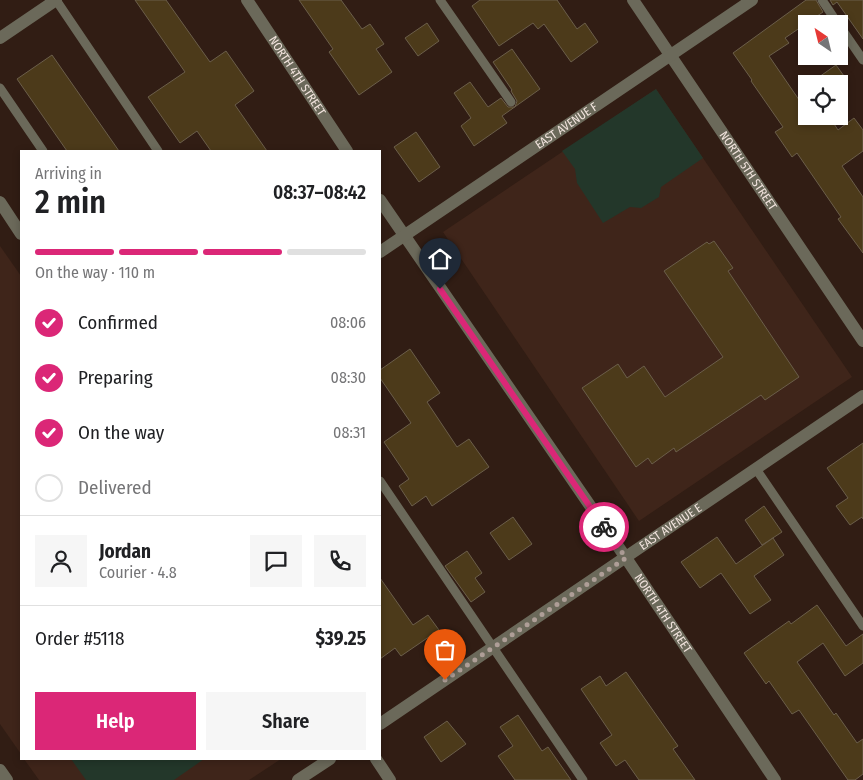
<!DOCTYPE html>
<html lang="en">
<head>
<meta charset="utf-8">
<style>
  body { margin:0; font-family:"Fira Sans Condensed",sans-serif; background:#f6f6f6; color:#202124; height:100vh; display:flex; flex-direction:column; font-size:19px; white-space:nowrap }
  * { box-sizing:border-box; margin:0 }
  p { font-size:16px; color:#757577 }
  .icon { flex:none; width:28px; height:28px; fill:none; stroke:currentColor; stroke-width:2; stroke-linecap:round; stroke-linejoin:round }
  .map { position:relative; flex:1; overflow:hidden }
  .side { position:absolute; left:20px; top:150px; width:361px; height:610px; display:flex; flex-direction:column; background:#fff; border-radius:0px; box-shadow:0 2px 8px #0003 }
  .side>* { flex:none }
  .needle { width:32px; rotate:325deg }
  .fabs { position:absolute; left:798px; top:15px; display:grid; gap:10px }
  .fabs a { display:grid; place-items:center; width:50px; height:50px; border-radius:0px; background:#fff; box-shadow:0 2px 8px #0003; font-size:25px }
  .pin { position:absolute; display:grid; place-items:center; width:42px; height:42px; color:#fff; margin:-51px -21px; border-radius:50% 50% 50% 0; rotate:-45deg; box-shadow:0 0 5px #0007 }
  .pin .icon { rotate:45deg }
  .courier { position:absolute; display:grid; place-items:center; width:50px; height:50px; margin:-25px; border:4px solid #db2777; border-radius:50%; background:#fff; color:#222; box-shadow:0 1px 6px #0007 }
  .head em { font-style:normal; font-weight:600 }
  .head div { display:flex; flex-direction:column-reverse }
  .head { display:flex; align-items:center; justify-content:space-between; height:85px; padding:0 15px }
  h1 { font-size:32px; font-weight:600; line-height:38px }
  .bar { display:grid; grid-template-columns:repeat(4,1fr); gap:8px 5px; align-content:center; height:60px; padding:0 15px }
  .bar i { height:6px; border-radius:4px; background:#e0e0e0 }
  .bar .on { background:#db2777 }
  .bar p { grid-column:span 4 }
  .line { display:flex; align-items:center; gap:12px; padding:0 15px; border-top:1px solid #e0e0e0 }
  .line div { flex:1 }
  .round { display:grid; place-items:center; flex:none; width:52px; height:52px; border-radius:0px; background:#f6f6f6 }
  ol { padding:0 15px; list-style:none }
  li { display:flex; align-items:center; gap:15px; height:55px }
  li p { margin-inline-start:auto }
  li .icon { padding:5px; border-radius:50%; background:#db2777; color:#fff; stroke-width:4 }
  li:last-child { color:#757577 }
  li i { width:28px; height:28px; border:2px solid #e0e0e0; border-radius:50% }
  .primary-button { display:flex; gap:10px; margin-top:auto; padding:10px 15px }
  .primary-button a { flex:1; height:58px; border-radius:0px; background:#db2777; color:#fff; font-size:20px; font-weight:600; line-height:58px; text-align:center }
  .primary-button a+a { background:#f6f6f6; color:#202124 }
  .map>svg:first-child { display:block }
  .built { fill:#3f251a }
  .green { fill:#23372a }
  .building { fill:#4c3a1a; stroke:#6b5e4a }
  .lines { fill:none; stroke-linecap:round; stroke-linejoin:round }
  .service { stroke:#6b695a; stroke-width:9 }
  .minor { stroke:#6b695a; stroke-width:12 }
  .tertiary { stroke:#6b695a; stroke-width:12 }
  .done { stroke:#ae9e97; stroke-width:5; stroke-dasharray:0 9 }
  .route { stroke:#db2777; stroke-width:6 }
  .labels { text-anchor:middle; stroke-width:4; stroke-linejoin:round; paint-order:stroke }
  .street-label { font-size:12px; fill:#f2e4de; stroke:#120906 }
</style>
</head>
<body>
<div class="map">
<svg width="863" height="780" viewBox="0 0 863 780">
  <rect width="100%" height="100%" fill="#311d14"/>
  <!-- built -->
  <g class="built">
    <path d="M656,89L852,377L639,521L443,232Z"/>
    <path d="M0,246L21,276V754L0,724Z"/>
    <path d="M24,759H281L249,780H39Z"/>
  </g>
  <!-- green -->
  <g class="green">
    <path d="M656,89L703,158L661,187L659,197L641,208L630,207L603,223L577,183L575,169L562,151Z"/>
    <path d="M71,759H204L174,780H86Z"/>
  </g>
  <!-- building -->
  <g class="building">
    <path d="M135,0H166L210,62L226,51L254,91L235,105L267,151H211L197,131L180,143L148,97L185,72Z"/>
    <path d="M299,0H341L362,29L370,24L384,44L376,49L392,72L359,95L329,52L333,49Z"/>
    <path d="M480,0H557L577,29L585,23L598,42L571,62L544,24L538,29L533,23L499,46L472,6Z"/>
    <path d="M806,0H816L823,12L785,38L789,43L769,56L806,110V116H829L838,130L854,118L863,130V151L842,166L863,197V253L838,219L841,217L797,153L792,157L775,132L783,127L751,81L752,80L733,53Z"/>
    <path d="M830,0H863V39L837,2L833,5Z"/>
    <path d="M427,23L439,41L418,56L405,38Z"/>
    <path d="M512,49L540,89L502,116L507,123L474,146L461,126L471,118L454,93L470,82L488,107L501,98L508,107H515L517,101L511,91L512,90L493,62Z"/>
    <path d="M52,55L119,151H67L17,79Z"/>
    <path d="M836,65L844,76L833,84H809Z"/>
    <path d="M416,132L440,167L419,182L394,147Z"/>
    <path d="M714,241L733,268L728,271L799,377L765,400L761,395L676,452L674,448L652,464L648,458L636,467L582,388L618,364L627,378L644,366L665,397L723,357L664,271L707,242L709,244Z"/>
    <path d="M410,349L440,393L427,402L457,447L469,439L489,467L432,506L426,496L412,506L399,486L409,479L384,442L411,423L380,378V370Z"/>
    <path d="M863,443V519L862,517L850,525L836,506L848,498L827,468Z"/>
    <path d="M764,506L782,532L762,545L745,520Z"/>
    <path d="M513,517L532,544L509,560L490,533Z"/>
    <path d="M717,537L736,564L773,538L784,555L754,576L771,600L750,614L721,573L700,588L681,562Z"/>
    <path d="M467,551L482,573L475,578L485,592L471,602L445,566Z"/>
    <path d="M380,578L413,625L428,615L439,630L401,656L395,648L380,659Z"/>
    <path d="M817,605L846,646L863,634V663L845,676L823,643L797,662L834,715L836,713L857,743L863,739V774L855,780H848L799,710L792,714L769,681L766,684L744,653L789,621L791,624Z"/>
    <path d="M626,672L678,746L673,749L695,780H639L625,760L616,766L600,743L612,735L581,689L600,676L606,686Z"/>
    <path d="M518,715L542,751L548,747L571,780H515L498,756L513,746L500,727Z"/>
    <path d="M447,721L466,744L441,762L424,737Z"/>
  </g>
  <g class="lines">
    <!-- service -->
    <g class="service">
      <path d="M56,0L158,151"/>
      <path d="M440,0L511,102"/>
      <path d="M822,0L838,24"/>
      <path d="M839,25L863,60"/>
      <path d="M0,88L43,151"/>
      <path d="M756,469L863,626"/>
      <path d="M380,481L583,780"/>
    </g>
    <!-- minor -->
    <g class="minor">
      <path id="s1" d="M247,0L347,151"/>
      <path id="s2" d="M633,0L863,341"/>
      <path id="s3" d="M380,200L626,558L775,780"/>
      <path id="s4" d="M380,252L752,0"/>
      <path id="s5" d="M380,724L863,396"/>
      <path d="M0,770L7,780"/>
      <path d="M298,780L330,759"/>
    </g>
    <!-- tertiary -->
    <g class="tertiary">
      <path d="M0,38L56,0"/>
      <path d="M0,202L21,234"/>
      <path d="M376,759L390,780"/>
    </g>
  </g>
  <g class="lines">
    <!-- done -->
    <path class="done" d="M445,680L626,558L604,527"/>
    <!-- route -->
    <path class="route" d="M440,289L604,527"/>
  </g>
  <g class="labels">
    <!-- street labels -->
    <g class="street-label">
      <text dy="4" stroke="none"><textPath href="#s1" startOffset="91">NORTH 4TH STREET</textPath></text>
      <text dy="4" stroke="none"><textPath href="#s4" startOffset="225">EAST AVENUE F</textPath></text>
      <text dy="4" stroke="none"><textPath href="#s2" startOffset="206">NORTH 5TH STREET</textPath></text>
      <text dy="4" stroke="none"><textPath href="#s5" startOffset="351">EAST AVENUE E</textPath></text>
      <text dy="4" stroke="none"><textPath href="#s3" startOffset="501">NORTH 4TH STREET</textPath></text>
    </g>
  </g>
</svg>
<div class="fabs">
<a><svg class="needle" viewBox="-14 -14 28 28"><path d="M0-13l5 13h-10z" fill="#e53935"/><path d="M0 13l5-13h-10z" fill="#757577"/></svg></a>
<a><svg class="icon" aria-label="locate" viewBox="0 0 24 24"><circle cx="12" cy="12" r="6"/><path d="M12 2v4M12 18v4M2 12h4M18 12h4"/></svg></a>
</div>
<div class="pin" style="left:445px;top:680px;background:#ea580c"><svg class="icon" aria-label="bag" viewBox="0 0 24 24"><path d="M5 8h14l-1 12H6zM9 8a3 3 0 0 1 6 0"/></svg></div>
<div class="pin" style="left:440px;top:289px;background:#1f2937"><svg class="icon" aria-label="home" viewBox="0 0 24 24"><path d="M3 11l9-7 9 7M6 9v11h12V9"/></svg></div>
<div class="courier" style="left:604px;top:527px"><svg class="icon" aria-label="bike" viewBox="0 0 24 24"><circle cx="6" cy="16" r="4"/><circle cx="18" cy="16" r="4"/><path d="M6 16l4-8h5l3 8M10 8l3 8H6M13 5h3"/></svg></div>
<section class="side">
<div class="head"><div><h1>2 min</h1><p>Arriving in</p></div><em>08:37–08:42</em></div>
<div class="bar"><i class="on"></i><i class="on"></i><i class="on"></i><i></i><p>On the way · 110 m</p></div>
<ol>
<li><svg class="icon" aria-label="check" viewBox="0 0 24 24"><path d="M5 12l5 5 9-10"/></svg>Confirmed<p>08:06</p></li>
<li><svg class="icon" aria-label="check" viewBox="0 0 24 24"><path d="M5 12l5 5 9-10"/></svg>Preparing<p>08:30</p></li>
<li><svg class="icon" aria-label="check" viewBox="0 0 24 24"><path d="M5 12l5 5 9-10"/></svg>On the way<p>08:31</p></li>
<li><i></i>Delivered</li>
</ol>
<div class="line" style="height:90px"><a class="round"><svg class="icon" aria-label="person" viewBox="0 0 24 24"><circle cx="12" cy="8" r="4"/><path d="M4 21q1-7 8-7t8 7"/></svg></a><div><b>Jordan</b><p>Courier · 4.8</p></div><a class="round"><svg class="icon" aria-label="chat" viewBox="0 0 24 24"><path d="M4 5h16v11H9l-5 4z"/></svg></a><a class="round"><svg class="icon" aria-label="phone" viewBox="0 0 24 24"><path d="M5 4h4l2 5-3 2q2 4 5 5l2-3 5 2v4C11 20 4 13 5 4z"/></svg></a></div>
<div class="line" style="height:65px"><div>Order #5118</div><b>$39.25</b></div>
<div class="primary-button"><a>Help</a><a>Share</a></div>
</section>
</div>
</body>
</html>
